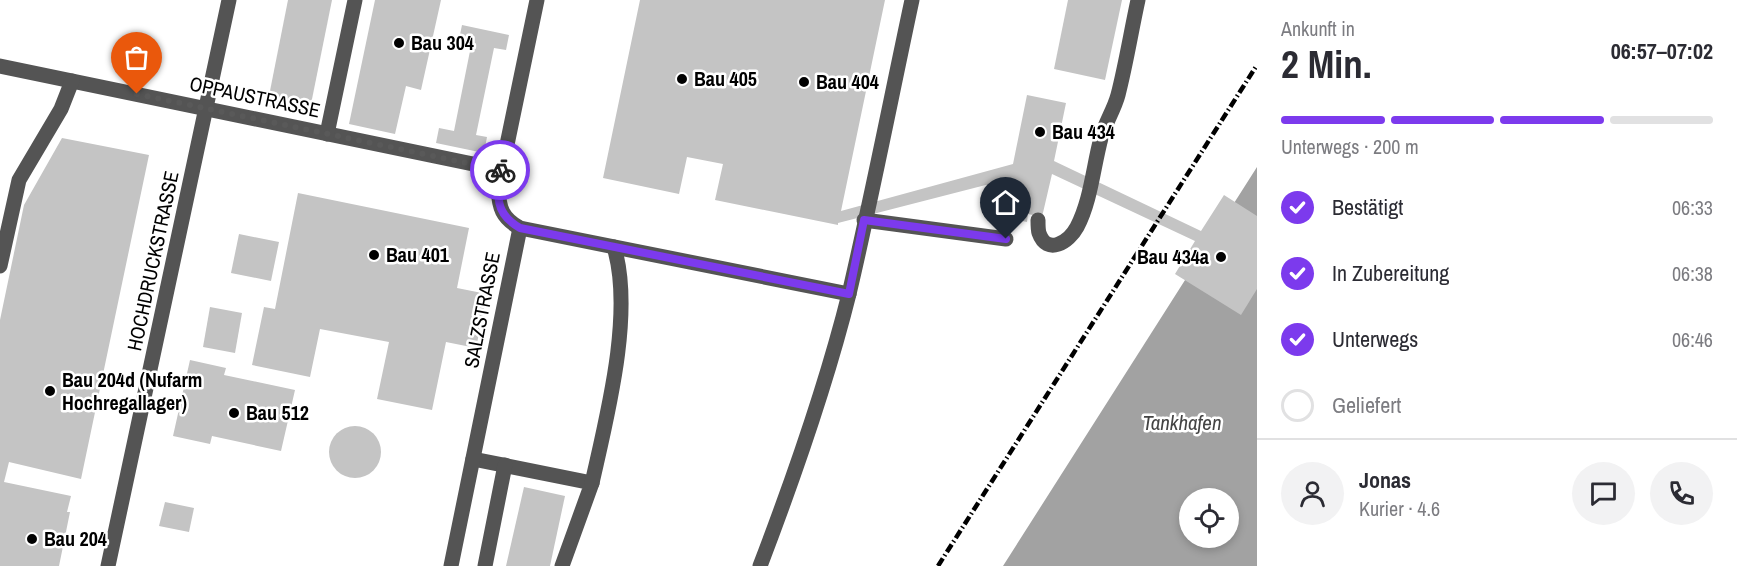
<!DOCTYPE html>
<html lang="de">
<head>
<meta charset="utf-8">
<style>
  body { margin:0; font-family:"Archivo Narrow",sans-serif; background:#f2f2f3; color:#2b2b33; height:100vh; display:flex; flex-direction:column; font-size:22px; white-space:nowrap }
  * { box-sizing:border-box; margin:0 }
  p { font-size:20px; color:#7c7c81 }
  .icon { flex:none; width:33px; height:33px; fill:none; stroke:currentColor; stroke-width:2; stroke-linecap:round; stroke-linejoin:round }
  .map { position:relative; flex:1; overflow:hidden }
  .sheet { display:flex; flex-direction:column; background:#fff; width:480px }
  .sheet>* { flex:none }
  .buttons { position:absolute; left:1179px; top:488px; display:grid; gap:12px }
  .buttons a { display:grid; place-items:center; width:60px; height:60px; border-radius:50%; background:#fff; box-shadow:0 3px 9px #0003; font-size:30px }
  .pin { position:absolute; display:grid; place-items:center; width:51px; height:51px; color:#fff; margin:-62px -26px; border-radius:50% 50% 50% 0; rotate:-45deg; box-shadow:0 0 6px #0007 }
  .pin .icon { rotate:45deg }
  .courier { position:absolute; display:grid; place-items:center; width:60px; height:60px; margin:-30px; border:4px solid #7c3aed; border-radius:50%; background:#fff; color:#222; box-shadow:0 2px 8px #0007 }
  .overview em { font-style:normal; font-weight:700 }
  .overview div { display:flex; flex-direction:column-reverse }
  .overview { display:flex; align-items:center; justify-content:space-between; height:102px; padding:0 24px }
  h1 { font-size:39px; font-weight:700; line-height:45px }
  .bar { display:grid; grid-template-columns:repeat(4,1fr); gap:9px 6px; align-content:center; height:72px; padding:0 24px }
  .bar i { height:8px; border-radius:4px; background:#e1e1e2 }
  .bar .active { background:#7c3aed }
  .bar p { grid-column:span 4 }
  .line { display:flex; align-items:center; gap:15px; padding:0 24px; border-top:2px solid #e1e1e2 }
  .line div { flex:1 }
  .round { display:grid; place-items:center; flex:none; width:63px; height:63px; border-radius:32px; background:#f2f2f3 }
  ol { padding:0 24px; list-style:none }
  li { display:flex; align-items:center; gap:18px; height:66px }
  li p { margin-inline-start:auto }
  li .icon { padding:6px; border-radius:50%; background:#7c3aed; color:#fff; stroke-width:4 }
  li:last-child { color:#7c7c81 }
  li i { width:33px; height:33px; border:3px solid #e1e1e2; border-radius:50% }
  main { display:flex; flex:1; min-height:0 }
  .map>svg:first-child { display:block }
  .water { fill:#a2a2a2; fill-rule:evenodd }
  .building { fill:#c4c4c4 }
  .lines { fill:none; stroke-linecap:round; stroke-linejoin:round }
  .minor { stroke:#545454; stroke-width:15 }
  .rail { stroke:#000; stroke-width:4.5; stroke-dasharray:9 3 1.5 3; stroke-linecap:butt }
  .done { stroke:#595959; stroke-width:6; stroke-dasharray:0 10.8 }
  .route { stroke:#7c3aed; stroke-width:8 }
  .poi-dot { fill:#000; stroke:#fff; stroke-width:2 }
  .labels { text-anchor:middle; stroke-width:5; stroke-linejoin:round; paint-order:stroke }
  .poi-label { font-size:20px; font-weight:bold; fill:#000; stroke:#fff; text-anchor:start }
  .street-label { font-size:20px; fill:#000; stroke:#fff }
  .water-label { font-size:21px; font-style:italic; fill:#434343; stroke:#fff }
</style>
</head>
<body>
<main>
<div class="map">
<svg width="1257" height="566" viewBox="0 0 1257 566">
  <rect width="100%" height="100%" fill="#fff"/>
  <!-- water -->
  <path class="water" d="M1257,167V566H1003ZM1190,498H1228V537H1190Z"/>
  <!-- building -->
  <g class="building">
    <path d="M288,0H332L309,114L267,106Z"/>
    <path d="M375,0H441L421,90L406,86L395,134L349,124Z"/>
    <path d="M640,0H885L841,211L1013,164L1027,95L1066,103L1054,161L1201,231L1224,195L1257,216V289L1241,315L1175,274L1195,241L1052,174L1042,217L1028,214L1027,222L1002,217L1009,179L838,223V225L715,200L723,164L687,157L679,194L603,178Z"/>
    <path d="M1068,0H1122L1105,80L1054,69Z"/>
    <path d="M462,25L509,35L506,50L494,48L476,135L487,137L484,153L436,143L439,128L454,131L471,46L458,44Z"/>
    <path d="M62,138L149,155L81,479L9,462L4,482L71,496L67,512H70L59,566H0V320L24,205Z"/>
    <path d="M298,193L469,228L457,288L487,294L476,348L446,342L432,410L377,399L389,342L320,329L310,377L252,365L264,307L275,309Z"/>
    <path d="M239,234L279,242L271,281L231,273Z"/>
    <path d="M210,307L242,313L235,353L203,347Z"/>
    <path d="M190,360L226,368L224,375L295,390L281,451L212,436L210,444L173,436Z"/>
    <circle cx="355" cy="452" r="26"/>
    <path d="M524,487L565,496L550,566H506Z"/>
    <path d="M165,502L194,508L189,532L159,526Z"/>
  </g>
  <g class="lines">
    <!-- minor -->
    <g class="minor">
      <path d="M537,0L498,188C499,208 502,218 520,228L849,294"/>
      <path d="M0,66L502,170"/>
      <path d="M327,134L355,0"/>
      <path d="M864,220L1006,239"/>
      <path d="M1038,220C1038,224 1038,230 1039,233C1047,256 1069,242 1077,227C1091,200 1093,168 1101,138C1105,123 1114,110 1118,95C1126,64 1131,32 1138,0"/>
      <path d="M0,266L19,180L61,109L72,81"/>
      <path d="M473,459L592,483L562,566"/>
      <path d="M592,483C607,416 634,313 614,247"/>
      <path d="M108,566L229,0"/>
      <path d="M451,566L520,228"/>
      <path d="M485,566L505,465"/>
      <path d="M760,566C794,477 826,386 849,294C872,196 891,98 912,0"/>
    </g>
    <!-- rail -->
    <path class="rail" d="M938,566L1257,65"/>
  </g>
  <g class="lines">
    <!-- done -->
    <path class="done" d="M137,94L500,170"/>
    <!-- route -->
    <path class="route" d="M500,170H502C497,196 494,213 520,228L849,294L864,220L1006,239"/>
  </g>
  <!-- markers -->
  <g class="poi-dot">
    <circle cx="399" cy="43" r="6"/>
    <circle cx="682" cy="79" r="6"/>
    <circle cx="804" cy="82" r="6"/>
    <circle cx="1040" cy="132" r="6"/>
    <circle cx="374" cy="255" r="6"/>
    <circle cx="1221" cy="257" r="6"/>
    <circle cx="50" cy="391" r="6"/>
    <circle cx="234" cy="413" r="6"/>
    <circle cx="32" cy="539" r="6"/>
  </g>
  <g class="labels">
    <!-- poi labels -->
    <g class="poi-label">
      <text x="411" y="50">Bau 304</text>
      <text x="694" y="86">Bau 405</text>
      <text x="816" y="89">Bau 404</text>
      <text x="1052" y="139">Bau 434</text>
      <text x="386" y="262">Bau 401</text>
      <text x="1209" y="264" text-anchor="end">Bau 434a</text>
      <text x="62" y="387">Bau 204d (Nufarm<tspan x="62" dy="23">Hochregallager)</tspan></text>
      <text x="246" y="420">Bau 512</text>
      <text x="44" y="546">Bau 204</text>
    </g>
    <!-- street labels -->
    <g class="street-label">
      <text transform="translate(255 97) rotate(12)" y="7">OPPAUSTRASSE</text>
      <text transform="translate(153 261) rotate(-78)" y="7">HOCHDRUCKSTRASSE</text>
      <text transform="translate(482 310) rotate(-79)" y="7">SALZSTRASSE</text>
    </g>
    <!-- water labels -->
    <g class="water-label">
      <text x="1182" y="430">Tankhafen</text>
    </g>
  </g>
</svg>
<div class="buttons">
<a><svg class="icon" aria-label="locate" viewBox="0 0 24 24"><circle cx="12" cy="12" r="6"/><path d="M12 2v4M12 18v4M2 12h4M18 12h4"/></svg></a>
</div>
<div class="pin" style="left:137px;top:94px;background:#ea580c"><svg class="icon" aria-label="bag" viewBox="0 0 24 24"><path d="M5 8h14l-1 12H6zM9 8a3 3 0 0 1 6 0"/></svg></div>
<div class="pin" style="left:1006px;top:239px;background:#1f2937"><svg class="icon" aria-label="home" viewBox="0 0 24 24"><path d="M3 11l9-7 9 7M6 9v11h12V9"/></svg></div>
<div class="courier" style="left:500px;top:170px"><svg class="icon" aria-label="bike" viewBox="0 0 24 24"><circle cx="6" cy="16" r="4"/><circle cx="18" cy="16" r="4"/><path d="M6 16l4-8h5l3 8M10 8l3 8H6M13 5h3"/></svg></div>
</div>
<section class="sheet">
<div class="overview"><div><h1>2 Min.</h1><p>Ankunft in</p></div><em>06:57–07:02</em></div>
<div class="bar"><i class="active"></i><i class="active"></i><i class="active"></i><i></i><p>Unterwegs · 200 m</p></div>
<ol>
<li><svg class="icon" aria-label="check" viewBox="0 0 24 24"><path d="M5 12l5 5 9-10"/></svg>Bestätigt<p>06:33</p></li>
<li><svg class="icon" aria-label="check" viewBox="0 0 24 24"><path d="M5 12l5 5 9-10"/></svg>In Zubereitung<p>06:38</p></li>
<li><svg class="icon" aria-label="check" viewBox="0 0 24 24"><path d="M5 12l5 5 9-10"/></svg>Unterwegs<p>06:46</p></li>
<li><i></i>Geliefert</li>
</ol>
<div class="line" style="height:108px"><a class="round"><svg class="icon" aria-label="person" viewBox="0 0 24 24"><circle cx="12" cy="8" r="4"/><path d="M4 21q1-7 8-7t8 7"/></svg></a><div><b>Jonas</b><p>Kurier · 4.6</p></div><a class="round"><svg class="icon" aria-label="chat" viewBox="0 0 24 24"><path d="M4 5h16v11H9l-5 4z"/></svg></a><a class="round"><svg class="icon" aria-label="phone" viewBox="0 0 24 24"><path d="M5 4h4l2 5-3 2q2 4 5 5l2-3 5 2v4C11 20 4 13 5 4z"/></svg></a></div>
</section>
</main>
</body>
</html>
